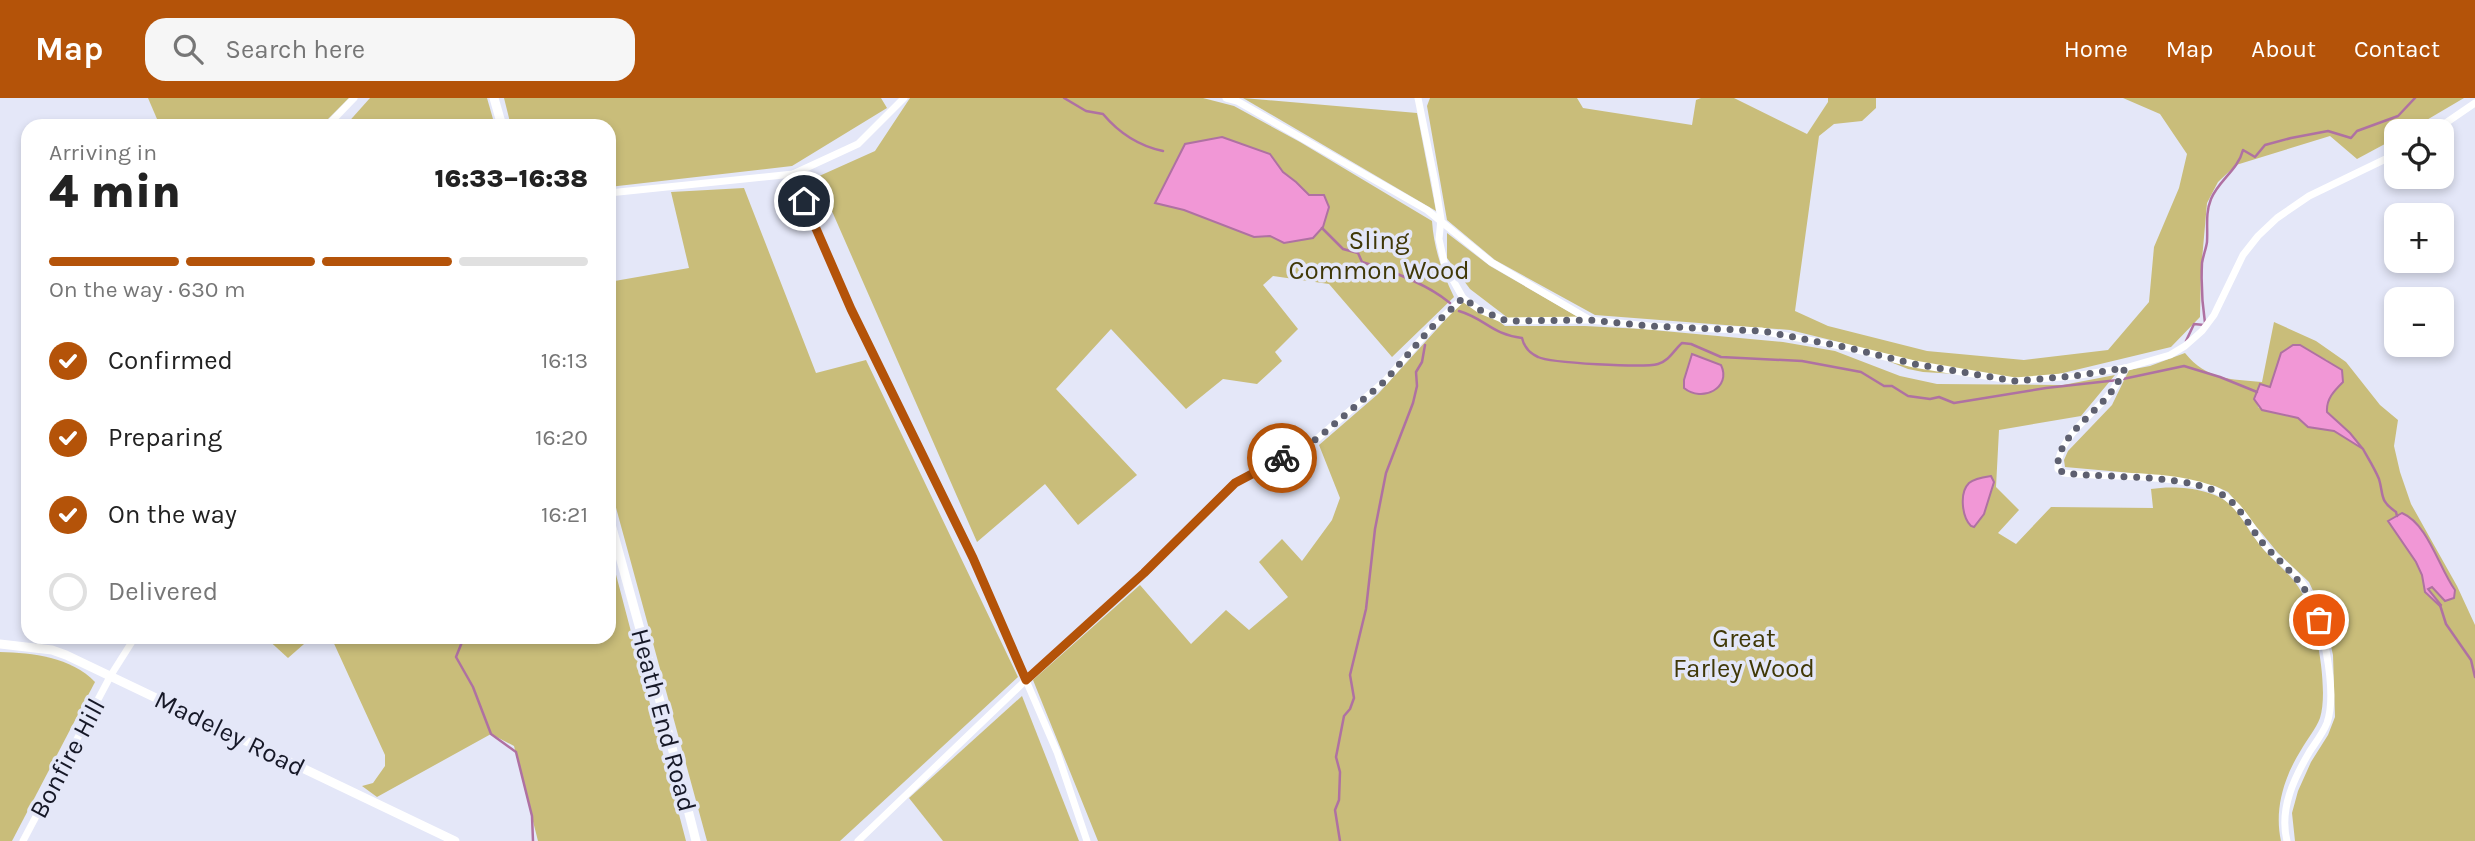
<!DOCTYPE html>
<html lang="en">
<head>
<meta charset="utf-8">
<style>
  body { margin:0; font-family:Karla,sans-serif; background:#f6f6f6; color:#222; height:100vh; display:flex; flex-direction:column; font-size:26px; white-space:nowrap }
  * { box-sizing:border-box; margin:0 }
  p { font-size:23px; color:#767676 }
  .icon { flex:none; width:38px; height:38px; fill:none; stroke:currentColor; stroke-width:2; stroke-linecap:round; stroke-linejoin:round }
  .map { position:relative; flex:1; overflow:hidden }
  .panel { position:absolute; left:21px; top:21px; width:595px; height:525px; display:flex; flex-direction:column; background:#fff; border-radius:21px; box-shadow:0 4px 10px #0003 }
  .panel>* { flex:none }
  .fabs { position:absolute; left:2384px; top:21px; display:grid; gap:14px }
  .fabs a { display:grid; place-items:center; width:70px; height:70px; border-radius:14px; background:#fff; box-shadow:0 4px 10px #0003; font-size:35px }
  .pin { position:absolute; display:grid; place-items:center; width:60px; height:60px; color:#fff; margin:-30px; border:4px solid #fff; border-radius:50%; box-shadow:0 2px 7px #0007 }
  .courier { position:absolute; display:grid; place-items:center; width:70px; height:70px; margin:-35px; border:5px solid #b45309; border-radius:50%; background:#fff; color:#222; box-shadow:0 2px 9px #0007 }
  .summary em { font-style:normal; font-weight:800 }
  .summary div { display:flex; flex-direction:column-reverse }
  .summary { display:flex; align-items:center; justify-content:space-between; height:119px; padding:0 28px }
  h1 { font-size:46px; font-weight:800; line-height:52px }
  .bar { display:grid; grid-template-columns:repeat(4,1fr); gap:10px 7px; align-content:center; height:84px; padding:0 28px }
  .bar i { height:9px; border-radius:5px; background:#e0e0e0 }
  .bar .current { background:#b45309 }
  .bar p { grid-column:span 4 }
  ol { padding:0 28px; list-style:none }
  li { display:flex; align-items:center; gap:21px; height:77px }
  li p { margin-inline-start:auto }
  li .icon { padding:7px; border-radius:50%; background:#b45309; color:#fff; stroke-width:4 }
  li:last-child { color:#767676 }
  li i { width:38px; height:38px; border:4px solid #e0e0e0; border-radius:50% }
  header { display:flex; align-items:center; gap:42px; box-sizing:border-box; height:98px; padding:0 35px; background:#b45309; color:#fff }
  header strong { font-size:33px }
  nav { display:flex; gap:38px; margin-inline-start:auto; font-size:24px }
  .search { width:490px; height:63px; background:#f6f6f6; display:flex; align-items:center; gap:18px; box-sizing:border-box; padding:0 24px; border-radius:21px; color:#767676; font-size:26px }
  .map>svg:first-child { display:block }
  .green { fill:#c9bd7a; fill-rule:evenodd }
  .water { fill:#f197d6; stroke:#af71a2; stroke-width:2 }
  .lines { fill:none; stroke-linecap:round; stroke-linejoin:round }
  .stream { stroke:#af71a2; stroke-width:2.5 }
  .minor { stroke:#fff; stroke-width:7 }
  .tertiary { stroke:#fff; stroke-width:9 }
  .done { stroke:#5e6070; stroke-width:7; stroke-dasharray:0 12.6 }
  .route { stroke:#b45309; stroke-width:9 }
  .labels { text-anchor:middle; stroke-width:7; stroke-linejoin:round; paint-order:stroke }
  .park-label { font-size:26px; fill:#403807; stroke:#e4e7f8 }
  .street-label { font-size:26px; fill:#161827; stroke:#e4e7f8 }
</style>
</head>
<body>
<header>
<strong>Map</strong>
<div class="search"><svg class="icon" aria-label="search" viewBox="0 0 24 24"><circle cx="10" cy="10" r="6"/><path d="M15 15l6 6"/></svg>Search here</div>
<nav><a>Home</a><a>Map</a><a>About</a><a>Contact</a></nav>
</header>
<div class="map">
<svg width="2475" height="743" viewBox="0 0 2475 743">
  <rect width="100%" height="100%" fill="#e4e7f8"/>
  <!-- green -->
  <g class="green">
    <path d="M148,0H349L321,28H160Z"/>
    <path d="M370,0H487L495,28H345Z"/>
    <path d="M504,0H881L887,10L792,68L609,89V28H511Z"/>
    <path d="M910,0H1203L1234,8L1300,44L1432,123C1434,151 1442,174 1454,199L1392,259L1329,186L1273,178L1263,187L1298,231L1275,254L1282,263L1257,286L1223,281L1186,311L1111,231L1056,291L1137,377L1078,427L1045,386L977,444L817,79L875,53ZM1222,39L1270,56L1283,74L1296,84L1309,97L1323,129L1313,140L1284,145L1270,138L1254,139L1184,112L1155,105L1185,46Z"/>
    <path d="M1243,0L1417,15L1436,113Z"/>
    <path d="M1430,0H1577L1583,10L1692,27L1696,2L1701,0H1734L1807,36L1828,4V0H1876V10L1862,23L1834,26L1819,38L1795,213L1828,228L1927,253L2024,262L2108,252L2149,204L2154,149L2179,90L2187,56L2160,16L2123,0H2464L2408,33H2396V40L2357,61L2330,38L2236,67L2218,84L2207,105L2201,173L2200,219L2171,249L2038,281L1923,274L1908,271L1843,245L1790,232L1595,217L1495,162L1447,122L1427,8Z"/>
    <path d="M744,90L816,275L866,262L1018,579L840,743H707L609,384V184L689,170L671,94Z"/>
    <path d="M1447,135L1490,168L1578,219L1508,220L1470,191L1447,160Z"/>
    <path d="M1466,199L1505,228H1585L1642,231L1783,244L1835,253L1900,278L1937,286L2063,287L2115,277L2081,318L1999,332L1996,389L2019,412L1998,435L2016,446L2051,409L2153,410L2151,391C2175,387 2214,390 2232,408C2242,418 2248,432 2257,443C2270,462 2291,474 2302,495C2316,520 2329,592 2320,620C2316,631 2307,641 2301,652C2284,679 2274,711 2281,743H1098L1033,582L1140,487L1191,546L1226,512L1249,532L1288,499L1259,464L1282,441L1302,463L1332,422L1340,400L1319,347L1378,296Z"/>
    <path d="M2274,224L2316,243L2346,264L2380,307L2398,322L2394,348L2400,374L2411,406L2457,488L2475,527V743H2295L2292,715L2298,693L2311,664L2328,637L2335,619L2333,557L2324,517L2309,484L2278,455L2228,394L2215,388L2154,377L2065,369L2064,362L2068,353L2112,307L2129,272L2150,268L2185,255C2207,282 2230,281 2262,284ZM2300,247L2316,258L2327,262L2343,284C2334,293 2326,301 2327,314L2350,335L2361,349L2334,333L2308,329L2298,320L2262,312L2258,309L2257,303L2270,289L2281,255Z"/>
    <path d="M609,450L686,743H538L514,648L491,636L377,699L362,688L373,685L385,668V657L331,539H609Z"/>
    <path d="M265,539H312L288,560Z"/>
    <path d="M0,554C33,555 71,559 95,584L12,743H0Z"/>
    <path d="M1022,598L1079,743H943L909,700Z"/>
  </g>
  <!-- water -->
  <g class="water">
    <path d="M1222,39L1270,56L1283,74L1296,84L1309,97H1324L1329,109L1323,129L1313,140L1284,145L1270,138L1254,139L1184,112L1155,105L1185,46Z"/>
    <path d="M2293,247H2300L2342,272L2343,284C2334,293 2326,301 2327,314L2350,335L2363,351L2334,333L2308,329L2298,320L2262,312L2254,301L2260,286L2270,289L2281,255Z"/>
    <path d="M1692,256L1721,267C1732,290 1702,305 1684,290V282Z"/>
    <path d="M1991,378L1994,384L1984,416L1974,429L1971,428C1962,419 1959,395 1969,385C1975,380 1984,379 1991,378Z"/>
    <path d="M2402,415C2428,426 2439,470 2455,492L2454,500L2445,503L2432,489L2428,491L2441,507L2440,508L2425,494L2422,477L2416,464L2388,423Z"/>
  </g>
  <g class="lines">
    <!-- stream -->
    <g class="stream">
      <path d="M1064,0L1086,13L1103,16C1119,35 1139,48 1163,53"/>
      <path d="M1322,130L1343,151L1358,155L1362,164C1392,173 1426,185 1450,205"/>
      <path d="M1459,213C1486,221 1491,236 1522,240C1524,249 1529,255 1538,259C1550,265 1644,270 1658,266C1669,263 1674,252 1682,245L1691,246L1721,259L1802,263L1861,274L1884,288H1892L1908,298L1930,301L1939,299L1954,305L2046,290L2118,282"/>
      <path d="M2186,243L2194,226L2204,227L2205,225C2202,205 2201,185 2202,165C2203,158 2206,151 2207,144C2208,129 2205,116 2211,101C2219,82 2238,72 2243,52L2255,59L2265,47L2291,40L2328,33L2351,40L2357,33L2398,18L2415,0"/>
      <path d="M2123,281L2184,268L2220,279L2257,294"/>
      <path d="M2363,351C2368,360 2375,371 2379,381C2384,398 2379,402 2396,414L2397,418"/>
      <path d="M2440,507L2446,526L2471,562L2475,579"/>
      <path d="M464,539L456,559L473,589L491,636L516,654L532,718L533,743"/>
      <path d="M1340,743L1335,712L1339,702L1340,674L1336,659L1344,618L1350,611L1354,600L1350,577L1366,511L1375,431L1386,375L1413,305L1417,288L1416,274L1422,264L1425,247"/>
    </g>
    <!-- minor -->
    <g class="minor">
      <path d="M1226,0L1237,3L1427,112L1491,164L1590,222L1649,228L1761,233L1845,249L1914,266L2015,283L2074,278L2125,270L2170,257L2185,248L2202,233L2214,217L2243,157L2258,138L2277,120L2309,98L2396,56"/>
      <path d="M327,28L354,0"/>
      <path d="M2434,33L2475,5"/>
      <path d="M793,76L851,211L973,460L1057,654L1087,743"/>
      <path d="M609,95L793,76L858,46L904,0"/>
      <path d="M1463,200L1480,212L1507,223L1589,222"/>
      <path d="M2125,270C2120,281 2115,290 2107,299C2091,318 2056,342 2058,371L2064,375C2111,380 2167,375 2212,391C2235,399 2249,425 2262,444C2274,460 2292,470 2303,486C2322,514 2338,593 2327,625C2323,635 2316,644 2310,653C2294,680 2279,711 2287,743"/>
      <path d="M23,743L111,577L135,539"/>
      <path d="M858,743L1026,582L1144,475L1235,385L1318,340L1385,283L1430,231L1463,200L1445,168L1439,141L1441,121L1435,84L1418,0"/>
    </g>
    <!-- tertiary -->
    <g class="tertiary">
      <path d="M494,0L502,28"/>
      <path d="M609,419L664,618L696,743"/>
      <path d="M0,546L52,552L66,557L455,743"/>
    </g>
  </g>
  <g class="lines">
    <!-- done -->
    <path class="done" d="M1282,360L1318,340L1385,283L1430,231L1463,200L1480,212L1507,223L1590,222L1649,228L1762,233L1845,249L1914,266L2015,283L2074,278L2125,270C2120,281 2115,290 2107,299C2091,318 2055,343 2058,371L2064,375L2075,376C2113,380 2198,376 2227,400C2244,413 2252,434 2267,450C2291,475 2308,487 2319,522"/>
    <!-- route -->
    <path class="route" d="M804,103L851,211L973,460L1026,582L1144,475L1235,385L1282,360"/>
  </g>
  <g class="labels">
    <!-- park labels -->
    <g class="park-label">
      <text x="1379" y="151">Sling<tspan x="1379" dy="30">Common Wood</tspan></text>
      <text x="1744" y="549">Great<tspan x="1744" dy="30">Farley Wood</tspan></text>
    </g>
    <!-- street labels -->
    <g class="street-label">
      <text transform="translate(664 622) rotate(75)" y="9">Heath End Road</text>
      <text transform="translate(230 635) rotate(26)" y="9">Madeley Road</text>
      <text transform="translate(67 660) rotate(-62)" y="9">Bonfire Hill</text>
    </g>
  </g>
</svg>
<div class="fabs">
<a><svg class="icon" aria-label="locate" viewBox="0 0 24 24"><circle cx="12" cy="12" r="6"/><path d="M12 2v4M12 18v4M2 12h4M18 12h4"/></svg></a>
<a>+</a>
<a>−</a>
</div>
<div class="pin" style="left:2319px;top:522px;background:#ea580c"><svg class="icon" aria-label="bag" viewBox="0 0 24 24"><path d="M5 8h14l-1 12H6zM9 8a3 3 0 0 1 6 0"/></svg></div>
<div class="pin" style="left:804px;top:103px;background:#1f2937"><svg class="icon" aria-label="home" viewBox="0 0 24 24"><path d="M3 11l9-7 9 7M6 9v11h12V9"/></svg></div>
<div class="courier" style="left:1282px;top:360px"><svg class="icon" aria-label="bike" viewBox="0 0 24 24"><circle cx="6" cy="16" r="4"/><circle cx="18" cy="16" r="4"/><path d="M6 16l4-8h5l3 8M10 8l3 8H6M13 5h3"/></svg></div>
<section class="panel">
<div class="summary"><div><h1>4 min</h1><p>Arriving in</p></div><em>16:33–16:38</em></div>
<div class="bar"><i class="current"></i><i class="current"></i><i class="current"></i><i></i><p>On the way · 630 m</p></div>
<ol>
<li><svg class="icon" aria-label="check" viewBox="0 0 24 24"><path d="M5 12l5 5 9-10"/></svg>Confirmed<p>16:13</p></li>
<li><svg class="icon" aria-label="check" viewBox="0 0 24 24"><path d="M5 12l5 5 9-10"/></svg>Preparing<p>16:20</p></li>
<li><svg class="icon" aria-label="check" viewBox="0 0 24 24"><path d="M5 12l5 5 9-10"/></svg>On the way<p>16:21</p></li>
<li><i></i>Delivered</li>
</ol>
</section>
</div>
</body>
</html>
